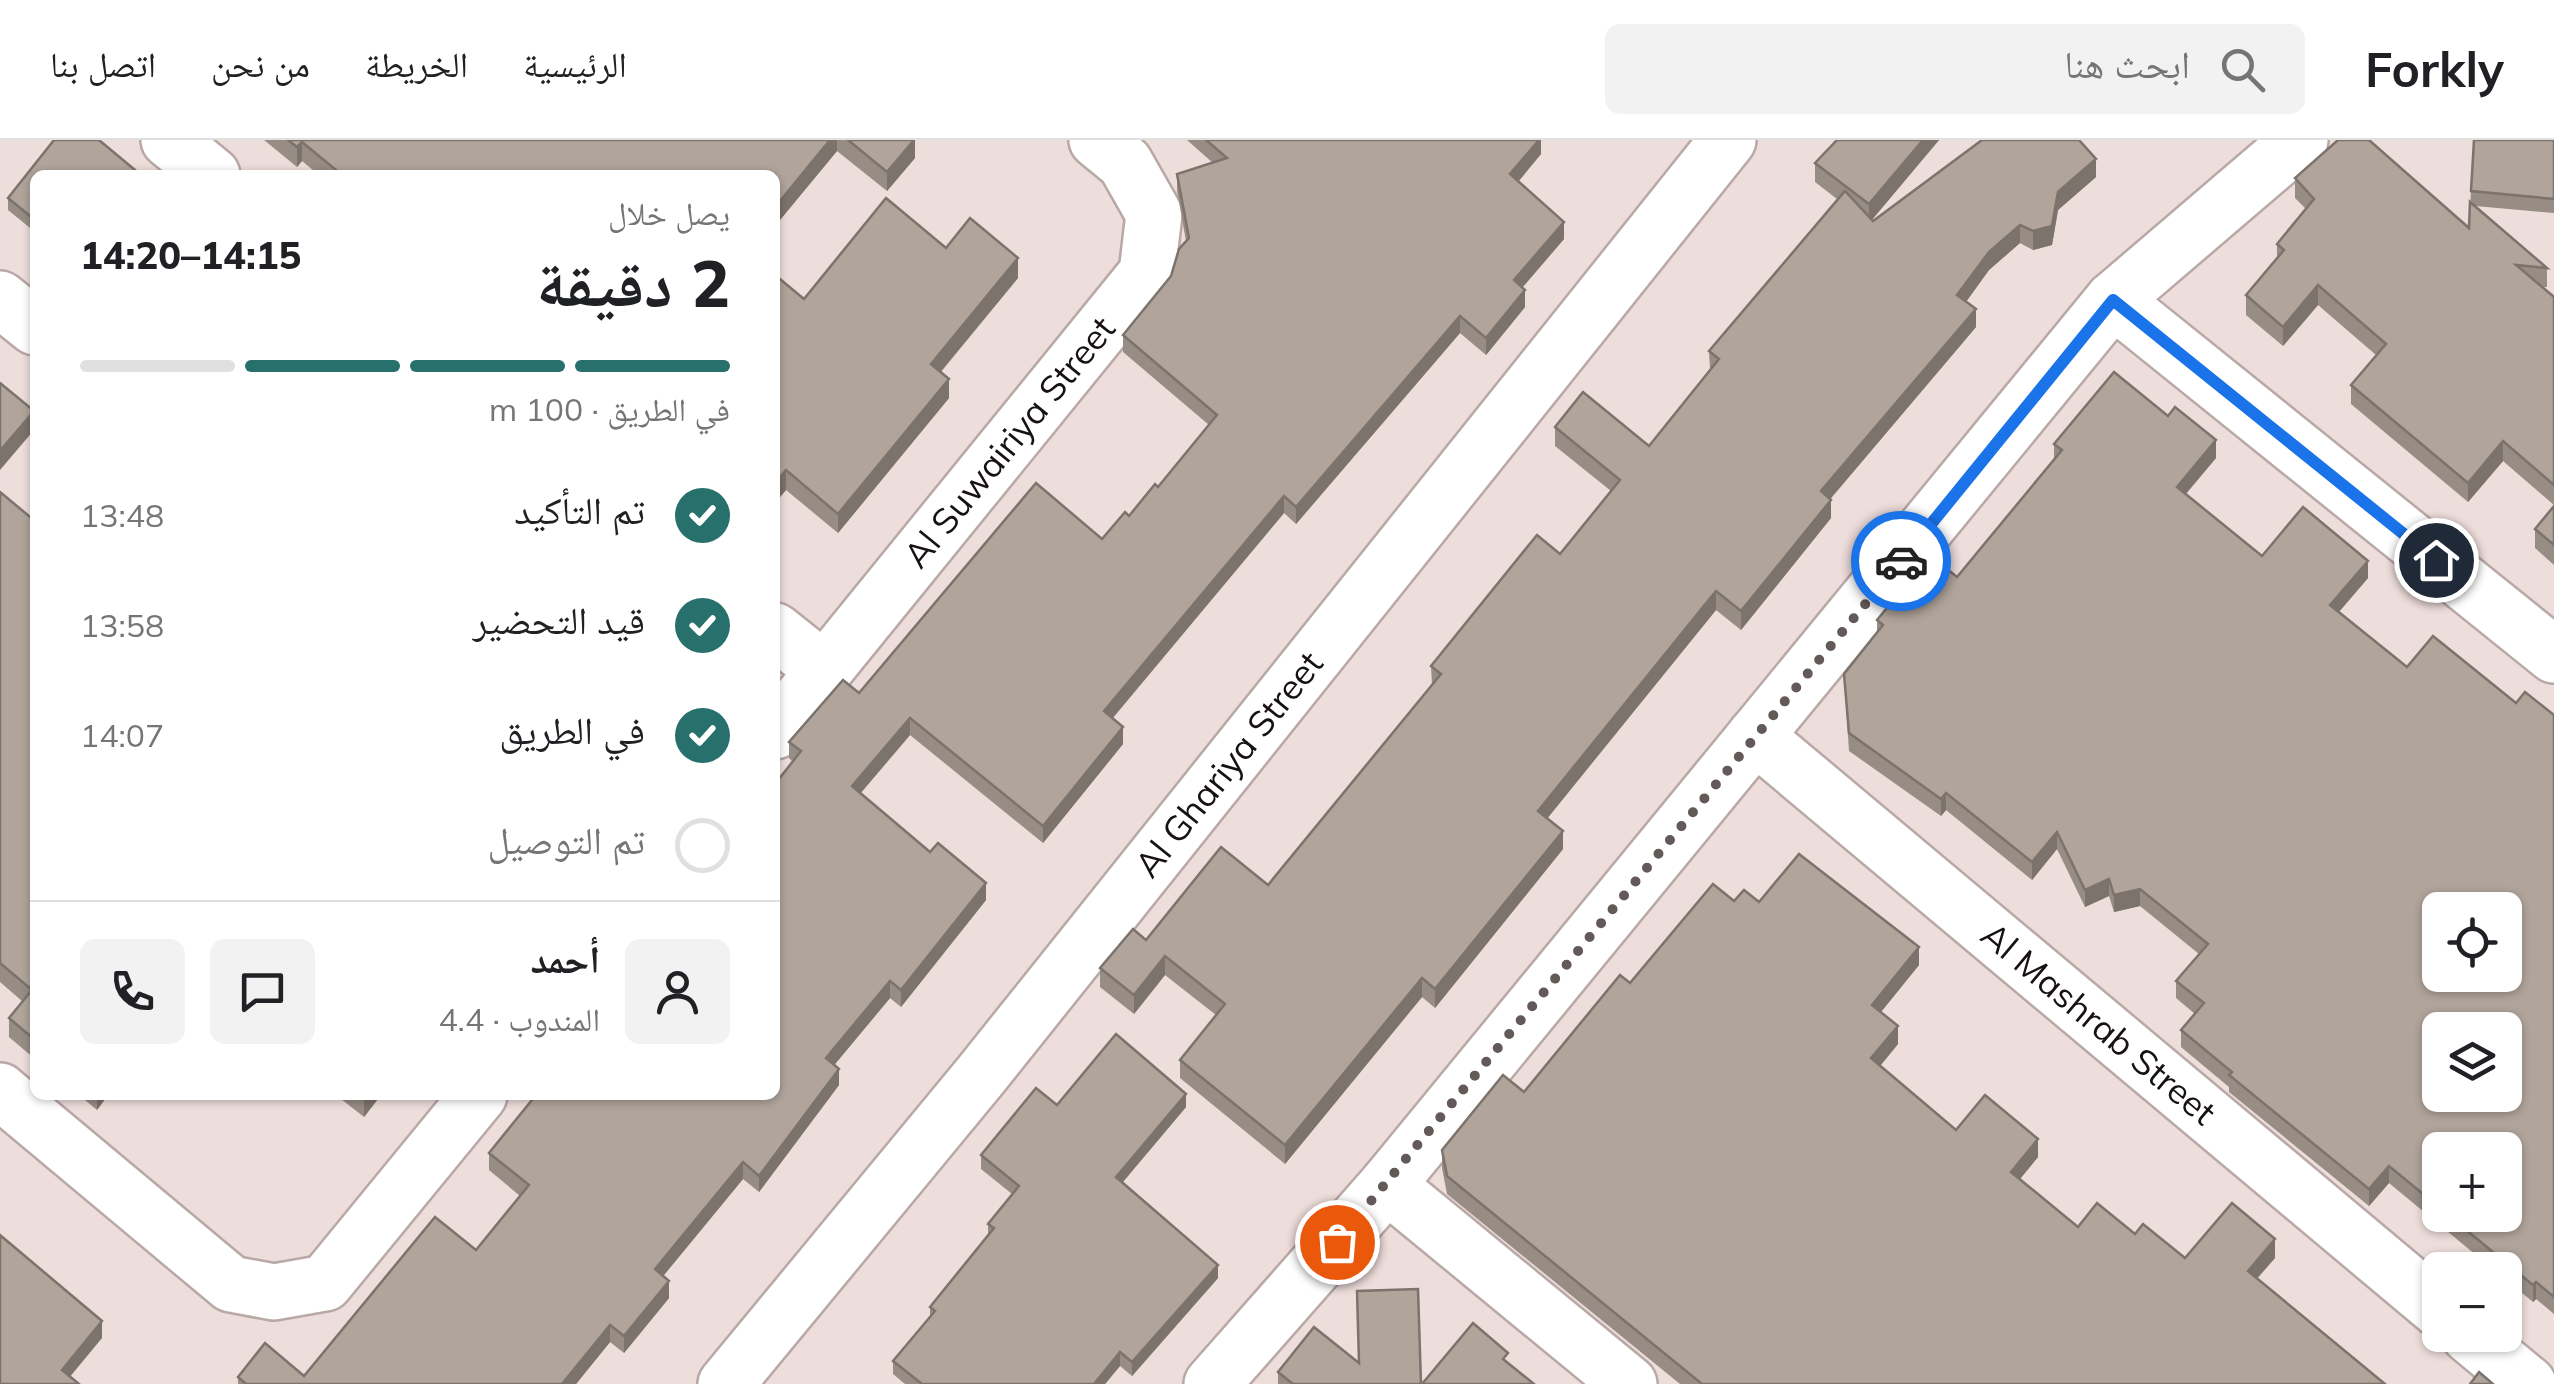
<!DOCTYPE html>
<html lang="ar">
<head>
<meta charset="utf-8">
<style>
  body { margin:0; font-family:Mulish,"Noto Naskh Arabic",sans-serif; background:#f2f2f2; color:#202124; direction:rtl; height:100vh; display:flex; flex-direction:column; font-size:38px; white-space:nowrap }
  * { box-sizing:border-box; margin:0 }
  p { font-size:32px; color:#757577 }
  .icon { flex:none; width:55px; height:55px; fill:none; stroke:currentColor; stroke-width:2; stroke-linecap:round; stroke-linejoin:round }
  .map { position:relative; flex:1; overflow:hidden; direction:ltr }
  .sheet { position:absolute; left:30px; top:30px; width:750px; height:930px; display:flex; flex-direction:column; background:#fff; border-radius:15px; box-shadow:0 2px 8px #0004; direction:rtl }
  .sheet>* { flex:none }
  .fabs { position:absolute; left:2422px; top:752px; display:grid; gap:20px }
  .fabs a { display:grid; place-items:center; width:100px; height:100px; border-radius:15px; background:#fff; box-shadow:0 2px 8px #0004; font-size:50px }
  .pin { position:absolute; display:grid; place-items:center; width:85px; height:85px; color:#fff; margin:-42px; border:5px solid #fff; border-radius:50%; box-shadow:0 2px 10px #0007 }
  .courier { position:absolute; display:grid; place-items:center; width:100px; height:100px; margin:-50px; border:8px solid #1a73e8; border-radius:50%; background:#fff; color:#222; box-shadow:0 2px 12px #0007 }
  .headline em { font-style:normal; font-weight:800 }
  .headline div { display:flex; flex-direction:column-reverse }
  .headline { display:flex; align-items:center; justify-content:space-between; height:170px; padding:0 50px }
  h1 { font-size:65px; font-weight:800; line-height:75px }
  .bar { display:grid; grid-template-columns:repeat(4,1fr); gap:15px 10px; align-content:center; height:120px; padding:0 50px }
  .bar i { height:12px; border-radius:8px; background:#e0e0e0 }
  .bar .current { background:#27706b }
  .bar p { grid-column:span 4 }
  .line { display:flex; align-items:center; gap:25px; padding:0 50px; border-top:2px solid #e0e0e0 }
  .line div { flex:1 }
  .round { display:grid; place-items:center; flex:none; width:105px; height:105px; border-radius:15px; background:#f2f2f2 }
  ol { padding:0 50px; list-style:none }
  li { display:flex; align-items:center; gap:30px; height:110px }
  li p { margin-inline-start:auto }
  li .icon { padding:10px; border-radius:50%; background:#27706b; color:#fff; stroke-width:4 }
  li:last-child { color:#757577 }
  li i { width:55px; height:55px; border:5px solid #e0e0e0; border-radius:50% }
  header { display:flex; align-items:center; gap:60px; box-sizing:border-box; height:140px; padding:0 50px; background:#fff; border-bottom:2px solid #e0e0e0 }
  header strong { font-size:48px }
  nav { display:flex; gap:55px; margin-inline-start:auto; font-size:35px }
  .search { width:700px; height:90px; background:#f2f2f2; display:flex; align-items:center; gap:25px; box-sizing:border-box; padding:0 35px; border-radius:15px; color:#757577; font-size:38px }
  .map>svg:first-child { display:block }
  .lines { fill:none; stroke-linecap:round; stroke-linejoin:round }
  .street-casing { stroke:#b8a8a6; stroke-width:60 }
  .street { stroke:#fff; stroke-width:55 }
  .wall { fill:#978d85; fill-rule:evenodd }
  .shaded-wall { fill:#7b736c }
  .building { fill:#b0a49b; stroke:#7b736c; stroke-width:2.5; fill-rule:evenodd }
  .done { stroke:#625958; stroke-width:10; stroke-dasharray:0 18 }
  .route { stroke:#1a73e8; stroke-width:12 }
  .labels { text-anchor:middle; stroke-width:8; stroke-linejoin:round; paint-order:stroke }
  .street-label { font-size:35px; fill:#171211; stroke:#fff }
</style>
</head>
<body>
<header>
<strong>Forkly</strong>
<div class="search"><svg class="icon" aria-label="search" viewBox="0 0 24 24"><circle cx="10" cy="10" r="6"/><path d="M15 15l6 6"/></svg>ابحث هنا</div>
<nav><a>الرئيسية</a><a>الخريطة</a><a>من نحن</a><a>اتصل بنا</a></nav>
</header>
<div class="map">
<svg width="2554" height="1244" viewBox="0 0 2554 1244">
  <rect width="100%" height="100%" fill="#eddddb"/>
  <g class="lines">
    <!-- street casing -->
    <g class="street-casing">
      <g id="street">
        <path d="M169,0L212,35"/>
        <path d="M0,159L35,187"/>
        <path d="M2113,160L2554,515"/>
        <path d="M775,491L824,530"/>
        <path id="s1" d="M775,591L1147,133L1154,74L1125,23L1097,0"/>
        <path id="s2" d="M1755,596L2440,1170"/>
        <path d="M0,951L231,1144L274,1152L325,1143L479,955"/>
        <path d="M1387,1045L1629,1244"/>
        <path d="M2469,1195L2528,1244"/>
        <path id="s3" d="M726,1244L981,935L1728,0"/>
        <path d="M1212,1244L1387,1045L2113,160L2300,0"/>
      </g>
    </g>
    <!-- street -->
    <use href="#street" class="street"/>
  </g>
  <!-- wall -->
  <g class="wall">
    <path d="M54,0H99L135,30V35H35V92L8,70V58Z"/>
    <path d="M264,0H915V18L887,51L837,11L775,86V35H319L302,21L297,27Z"/>
    <path d="M1187,0H1541V14L1519,41L1564,99L1522,148L1525,167L1486,215L1460,193L1296,384L1284,373L1113,578L1123,604L1043,703L910,595L860,654L986,760L901,867L890,858L834,925L839,945L759,1052L743,1039L663,1136L669,1158L624,1213L610,1202L576,1244H238V1237L304,1236L476,1110L520,1056L489,1030V1013L775,955L793,622L789,618V602L859,553L1102,399L1129,376L1158,347L1209,285L1123,212V195L1171,136L1186,101L1177,51V34L1213,23Z"/>
    <path d="M1939,0L1872,80L2096,37L2058,70L2052,105L2033,110L2020,103L1989,130L1966,162L1976,187L1830,359L1831,378L1741,490L1716,470L1547,678L1563,709L1435,868L1422,857L1285,1024L1180,938V920L1216,875L1165,835L1134,874L1100,847V828L1146,800L1268,745L1432,545L1431,526L1560,414L1611,351L1555,306V287L1649,306L1710,230L1709,211L1837,59L1815,42V23Z"/>
    <path d="M2554,0V73L2475,66L2547,128V147H2542L2554,157V365L2503,321L2468,362L2351,264V245L2376,215L2318,165L2283,206L2246,175V155L2277,119V104L2306,69L2295,58V38L2469,88L2471,51Z"/>
    <path d="M946,108L1018,138L941,232L949,258L838,393L786,350L775,363V135L804,159Z"/>
    <path d="M2054,304L2216,318L2186,354L2262,416L2368,438L2339,472L2407,527L2554,575V1174L2536,1159L2533,1162L2505,1139V1130H2494L2389,1043L2369,1066L2229,952V947L2181,907V890L2195,874L2176,858V841L2199,814L2140,766L2114,772L2109,756L2085,767L2057,709L2032,740L1946,670L1941,676L1849,611L1844,534L1877,493V480L1957,437L2054,319ZM2440,1010L2505,1075H2440Z"/>
    <path d="M0,352L35,381V919L9,897V878L22,861L0,842Z"/>
    <path d="M2554,366V425L2535,408V389Z"/>
    <path d="M1734,761L1759,762L1919,825L1881,872L1898,904L1880,926L1956,990L2038,1017L2019,1040L2078,1087L2135,1094L2185,1118H2275L2257,1138L2385,1244H1680L1447,1054L1442,1028V1010L1524,952L1630,843Z"/>
    <path d="M79,955H108L97,970Z"/>
    <path d="M336,955H381L364,977Z"/>
    <path d="M1057,965L1186,967L1123,1042L1218,1138L1132,1236L1120,1226L1105,1244H905L893,1234V1221L930,1177V1167L988,1095V1084L1012,1054L981,1029V1015Z"/>
    <path d="M1278,1232L1421,1244H1278Z"/>
  </g>
  <!-- shaded-wall -->
  <g class="shaded-wall">
    <path d="M830,0H837V11L775,86V67Z"/>
    <path d="M915,0V18L887,51V32Z"/>
    <path d="M1539,0H1541V14L1510,51V34Z"/>
    <path d="M1923,0H1939L1869,83V64Z"/>
    <path d="M302,2V21L297,27V7Z"/>
    <path d="M2096,19V37L2058,70L2052,105L2033,110V91L2058,52Z"/>
    <path d="M1564,82V99L1514,157V140Z"/>
    <path d="M2020,85V103L1989,130L1957,174V155L1989,112Z"/>
    <path d="M1018,118V138L931,243V224Z"/>
    <path d="M2318,145V165L2283,206V187Z"/>
    <path d="M1525,150V167L1486,215V198Z"/>
    <path d="M1976,169V187L1821,370V351Z"/>
    <path d="M1460,176V193L1296,384V367Z"/>
    <path d="M949,239V258L838,393V374Z"/>
    <path d="M34,271V290L0,330V311Z"/>
    <path d="M2216,300V318L2177,364V347Z"/>
    <path d="M2503,301V321L2468,362V343Z"/>
    <path d="M786,330V350L775,363V343Z"/>
    <path d="M1284,356V373L1104,588V571Z"/>
    <path d="M1831,360V378L1741,490V471Z"/>
    <path d="M2368,421V438L2330,482V465Z"/>
    <path d="M1716,451V470L1538,690V671Z"/>
    <path d="M910,578V595L852,663V646Z"/>
    <path d="M1123,587V604L1043,703V686Z"/>
    <path d="M1946,653V670L1941,676V659Z"/>
    <path d="M1563,691V709L1435,868V849Z"/>
    <path d="M2057,692V709L2032,740V722Z"/>
    <path d="M2109,739V756L2085,767V750Z"/>
    <path d="M986,743V760L901,867V850Z"/>
    <path d="M2140,749V766L2114,772V755Z"/>
    <path d="M1919,807V825L1872,883V865Z"/>
    <path d="M1165,816V835L1134,874V855Z"/>
    <path d="M1422,838V857L1285,1024V1005Z"/>
    <path d="M890,841V858L826,935V918Z"/>
    <path d="M1898,886V904L1871,937V918Z"/>
    <path d="M839,929V945L759,1052V1036Z"/>
    <path d="M1186,954V967L1116,1050V1037Z"/>
    <path d="M97,955H108L97,970Z"/>
    <path d="M366,955H381L364,977V958Z"/>
    <path d="M2038,999V1017L2011,1050V1032Z"/>
    <path d="M743,1022V1039L655,1146V1129Z"/>
    <path d="M2389,1026V1043L2369,1066V1049Z"/>
    <path d="M2275,1099V1118L2248,1149V1131Z"/>
    <path d="M1218,1125V1138L1132,1236V1222Z"/>
    <path d="M669,1141V1158L624,1213V1196Z"/>
    <path d="M2536,1142V1159L2533,1162V1145Z"/>
    <path d="M102,1181V1198L64,1244L62,1230Z"/>
    <path d="M610,1185V1202L576,1244H562Z"/>
    <path d="M1120,1212V1226L1105,1244H1094Z"/>
  </g>
  <!-- building -->
  <g class="building">
    <path d="M54,0H99L135,30L131,35H35V80L8,58Z"/>
    <path d="M288,0H830L775,67V35H342L302,2L297,7Z"/>
    <path d="M848,0H914L887,32Z"/>
    <path d="M1206,0H1539L1510,34L1564,82L1514,140L1525,150L1486,198L1460,176L1296,367L1284,356L1104,571L1123,587L1043,686L910,578L852,646L930,712L938,703L986,743L901,850L890,841L826,918L839,929L759,1036L743,1022L655,1129L669,1141L624,1196L610,1185L562,1244H246L238,1237L265,1203L304,1236L435,1077L476,1110L529,1045L489,1013L536,955H775V644L801,611L789,602L843,540L859,553L1036,343L1102,399L1125,372L1129,376L1155,344L1158,347L1217,275L1123,195L1171,136L1179,109L1189,98L1177,34L1227,18Z"/>
    <path d="M1837,0H1923L1869,64L1815,23Z"/>
    <path d="M1982,0H2079L2096,19L2058,52L2052,86L2033,91L2020,85L1989,112L1957,155L1976,169L1821,351L1831,360L1741,471L1716,451L1538,671L1563,691L1435,849L1422,838L1285,1005L1180,920L1225,864L1165,816L1134,855L1100,828L1133,789L1146,800L1221,707L1268,745L1441,534L1431,526L1537,395L1560,414L1620,340L1555,287L1583,252L1649,306L1719,219L1709,211L1845,51L1873,81Z"/>
    <path d="M2338,0H2369L2469,88L2470,62L2547,128L2516,125L2554,157V345L2503,301L2468,343L2351,245L2386,204L2318,145L2283,187L2246,155L2284,110L2277,104L2314,59L2295,38Z"/>
    <path d="M2474,0H2554V59L2471,51Z"/>
    <path d="M886,58L946,108L970,78L1018,118L931,224L949,239L838,374L786,330L775,343V135L804,159Z"/>
    <path d="M2114,232L2168,276L2175,267L2216,300L2177,347L2262,416L2303,367L2368,421L2330,465L2407,527L2433,496L2516,563L2525,552L2554,575V1157L2536,1142L2533,1145L2448,1075H2505V1010H2440V1068L2389,1026L2369,1049L2229,935L2232,932L2181,890L2204,863L2176,841L2208,804L2140,749L2114,755L2109,739L2085,750L2057,692L2032,722L1946,653L1941,659L1849,593L1844,534L1883,485L1877,480L1930,415L1957,437L2062,310L2054,304ZM2440,770H2505V835H2440ZM2440,890H2505V955H2440Z"/>
    <path d="M0,243L34,271L0,311Z"/>
    <path d="M0,352L35,381V900L9,878L32,850L0,823Z"/>
    <path d="M2554,366V405L2535,389Z"/>
    <path d="M1799,714L1919,807L1872,865L1898,886L1871,918L1956,990L1985,955L2038,999L2011,1032L2078,1087L2097,1063L2135,1094L2143,1084L2185,1118L2232,1063L2275,1099L2248,1131L2385,1244H1702L1447,1036L1442,1010L1503,935L1524,952L1620,835L1630,843L1713,744L1734,761L1744,750L1759,762Z"/>
    <path d="M1116,894L1186,954L1116,1037L1218,1125L1132,1222L1120,1212L1094,1244H922L893,1221L935,1171L930,1167L994,1088L988,1084L1019,1046L981,1015L1036,948L1057,965Z"/>
    <path d="M0,1095L102,1181L62,1230L79,1244H0Z"/>
    <path d="M1418,1149L1421,1244H1293L1278,1232L1314,1187L1359,1223L1357,1151Z"/>
    <path d="M1473,1183L1508,1213L1503,1219L1534,1244H1422Z"/>
    <path d="M2479,1232L2493,1244H2470Z"/>
  </g>
  <g class="lines">
    <!-- done -->
    <path class="done" d="M1337,1102L1901,421"/>
    <!-- route -->
    <path class="route" d="M1901,421L2113,160L2436,420"/>
  </g>
  <g class="labels">
    <!-- street labels -->
    <g class="street-label">
      <text dy="12" stroke="none"><textPath href="#s1" startOffset="372">Al Suwairiya Street</textPath></text>
      <text dy="12" stroke="none"><textPath href="#s3" startOffset="798">Al Ghariya Street</textPath></text>
      <text dy="12" stroke="none"><textPath href="#s2" startOffset="448">Al Mashrab Street</textPath></text>
    </g>
  </g>
</svg>
<div class="fabs">
<a><svg class="icon" aria-label="locate" viewBox="0 0 24 24"><circle cx="12" cy="12" r="6"/><path d="M12 2v4M12 18v4M2 12h4M18 12h4"/></svg></a>
<a><svg class="icon" aria-label="layers" viewBox="0 0 24 24"><path d="M12 4l9 5-9 5-9-5zM3 14l9 5 9-5"/></svg></a>
<a>+</a>
<a>−</a>
</div>
<div class="pin" style="left:1337px;top:1102px;background:#ea580c"><svg class="icon" aria-label="bag" viewBox="0 0 24 24"><path d="M5 8h14l-1 12H6zM9 8a3 3 0 0 1 6 0"/></svg></div>
<div class="pin" style="left:2436px;top:420px;background:#1f2937"><svg class="icon" aria-label="home" viewBox="0 0 24 24"><path d="M3 11l9-7 9 7M6 9v11h12V9"/></svg></div>
<div class="courier" style="left:1901px;top:421px"><svg class="icon" aria-label="car" viewBox="0 0 24 24"><path d="M5 17H2v-5l4-1 3-4h7l3 4 3 1v5h-3M9 17h6M6 11h13"/><circle cx="7" cy="17" r="2"/><circle cx="17" cy="17" r="2"/></svg></div>
<section class="sheet">
<div class="headline"><div><h1>2 دقيقة</h1><p>يصل خلال</p></div><em>14:15–14:20</em></div>
<div class="bar"><i class="current"></i><i class="current"></i><i class="current"></i><i></i><p>في الطريق · 100 m</p></div>
<ol>
<li><svg class="icon" aria-label="check" viewBox="0 0 24 24"><path d="M5 12l5 5 9-10"/></svg>تم التأكيد<p>13:48</p></li>
<li><svg class="icon" aria-label="check" viewBox="0 0 24 24"><path d="M5 12l5 5 9-10"/></svg>قيد التحضير<p>13:58</p></li>
<li><svg class="icon" aria-label="check" viewBox="0 0 24 24"><path d="M5 12l5 5 9-10"/></svg>في الطريق<p>14:07</p></li>
<li><i></i>تم التوصيل</li>
</ol>
<div class="line" style="height:180px"><a class="round"><svg class="icon" aria-label="person" viewBox="0 0 24 24"><circle cx="12" cy="8" r="4"/><path d="M4 21q1-7 8-7t8 7"/></svg></a><div><b>أحمد</b><p>المندوب · 4.4</p></div><a class="round"><svg class="icon" aria-label="chat" viewBox="0 0 24 24"><path d="M4 5h16v11H9l-5 4z"/></svg></a><a class="round"><svg class="icon" aria-label="phone" viewBox="0 0 24 24"><path d="M5 4h4l2 5-3 2q2 4 5 5l2-3 5 2v4C11 20 4 13 5 4z"/></svg></a></div>
</section>
</div>
</body>
</html>
